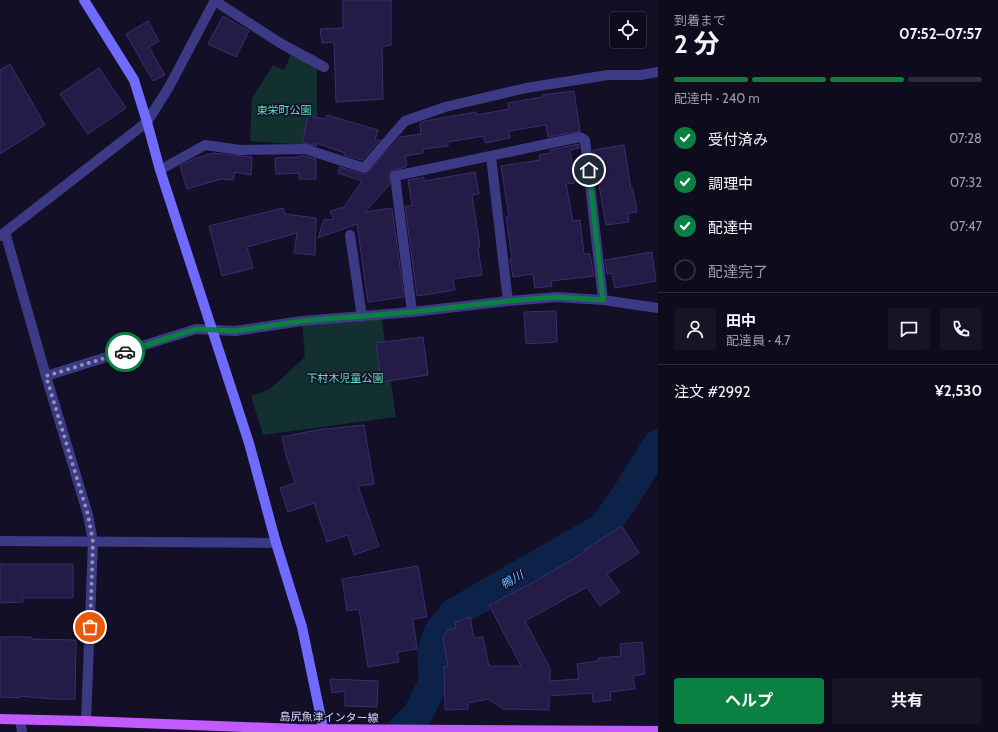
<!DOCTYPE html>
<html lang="ja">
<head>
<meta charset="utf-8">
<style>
  body { margin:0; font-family:Cabin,"Noto Sans JP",sans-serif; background:#171425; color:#f1f3f6; height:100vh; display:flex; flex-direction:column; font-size:15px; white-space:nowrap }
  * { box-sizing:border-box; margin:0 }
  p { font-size:13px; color:#9b9ba3 }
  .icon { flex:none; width:22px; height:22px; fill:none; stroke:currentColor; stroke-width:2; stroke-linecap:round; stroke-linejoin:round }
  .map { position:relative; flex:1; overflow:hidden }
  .panel { display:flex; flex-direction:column; background:#0e0b1c; width:340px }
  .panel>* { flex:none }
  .buttons { position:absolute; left:610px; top:12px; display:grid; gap:8px }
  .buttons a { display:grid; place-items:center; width:36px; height:36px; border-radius:4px; background:#0e0b1c; box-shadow:0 4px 16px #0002,0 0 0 1px #2e2b3b; font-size:20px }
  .pin { position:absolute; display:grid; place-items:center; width:34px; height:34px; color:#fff; margin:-17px; border:2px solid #fff; border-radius:50%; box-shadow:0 1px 4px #0007 }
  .courier { position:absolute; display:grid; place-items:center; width:40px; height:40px; margin:-20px; border:3px solid #0b8043; border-radius:50%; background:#fff; color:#222; box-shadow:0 1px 5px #0007 }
  .summary em { font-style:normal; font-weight:700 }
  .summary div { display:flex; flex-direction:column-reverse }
  .summary { display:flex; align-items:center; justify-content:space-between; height:68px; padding:0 16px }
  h1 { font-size:26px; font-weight:700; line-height:30px }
  .bar { display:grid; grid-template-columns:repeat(4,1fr); gap:6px 4px; align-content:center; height:48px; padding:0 16px }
  .bar i { height:5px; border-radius:3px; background:#2e2b3b }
  .bar .active { background:#0b8043 }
  .bar p { grid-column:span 4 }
  .line { display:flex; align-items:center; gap:10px; padding:0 16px; border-top:1px solid #2e2b3b }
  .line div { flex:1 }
  .round { display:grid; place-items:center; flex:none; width:42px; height:42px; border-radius:4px; background:#171425 }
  ol { padding:0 16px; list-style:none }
  li { display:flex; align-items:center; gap:12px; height:44px }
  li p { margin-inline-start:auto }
  li .icon { padding:4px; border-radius:50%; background:#0b8043; color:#fff; stroke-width:4 }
  li:last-child { color:#9b9ba3 }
  li i { width:22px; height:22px; border:2px solid #2e2b3b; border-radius:50% }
  .primary-button { display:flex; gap:8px; margin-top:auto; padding:8px 16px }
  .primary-button a { flex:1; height:46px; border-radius:4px; background:#0b8043; color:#fff; font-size:16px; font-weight:700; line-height:46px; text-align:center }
  .primary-button a+a { background:#171425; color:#f1f3f6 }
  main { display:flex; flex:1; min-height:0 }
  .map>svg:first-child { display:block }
  .green { fill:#12302f }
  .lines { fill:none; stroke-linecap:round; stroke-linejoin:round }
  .river { stroke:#0c2248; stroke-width:30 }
  .building { fill:#241b47; stroke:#3b2d73 }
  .street { stroke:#3d3a85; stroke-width:10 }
  .secondary { stroke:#6f6bff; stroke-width:10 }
  .primary { stroke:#c25bff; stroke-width:10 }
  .done { stroke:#948fb3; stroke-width:4; stroke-dasharray:0 7.2 }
  .route { stroke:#0b8043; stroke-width:5 }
  .labels { text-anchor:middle; stroke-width:3; stroke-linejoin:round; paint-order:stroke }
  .park-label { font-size:11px; fill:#5fe0c0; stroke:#130f26 }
  .street-label { font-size:11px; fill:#d9d4ff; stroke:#130f26 }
  .water-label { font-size:12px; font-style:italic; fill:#62b6ff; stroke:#130f26 }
</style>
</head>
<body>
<main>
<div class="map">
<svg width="658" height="732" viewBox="0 0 658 732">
  <rect width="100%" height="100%" fill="#130f26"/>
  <!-- green -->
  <g class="green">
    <path d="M295,46L317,56V146L250,141L252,98L273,65L284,70Z"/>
    <path d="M381,315L396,417L263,435L251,396L270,389L305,357L302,321Z"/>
  </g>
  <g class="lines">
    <!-- river -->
    <path class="river" d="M400,732L418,714L434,681L432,652L439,631L454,613L604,527L625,497L658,444"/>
  </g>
  <!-- building -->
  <g class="building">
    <path d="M343,0H391V45L382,47L383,99L336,102L334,42L322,43L320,29L343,28Z"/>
    <path d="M223,16L249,31L236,57L208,44Z"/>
    <path d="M148,21L159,41L149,47L165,75L153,81L126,34Z"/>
    <path d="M10,64L45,125L0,154V70Z"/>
    <path d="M99,68L126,108L88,134L60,94Z"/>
    <path d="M574,91L580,131L548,137L546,125L509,131L510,138L485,143L484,136L448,142V146L423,149V153L405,156L407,165L405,167L391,171L389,176L390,184L365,212L392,208L404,297L368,302L357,224L318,238L324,219L334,220L330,211L344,207L362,181L338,173L340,167L362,174H366L400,137L421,134L420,123L425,121L476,112V115L509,109L508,103L542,97V95Z"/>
    <path d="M327,115L378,130L375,140H380L362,160L344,155L345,153L316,143V146L302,143L308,116L325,119Z"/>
    <path d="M579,144V148L570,150L575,183L566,184L573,221L580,220L584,254H590L594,276L551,281L552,286L535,288L533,274L513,277L510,259L512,258L506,217H509L501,166L540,160L539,155L550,153V150Z"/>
    <path d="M624,145L631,189H633L637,212L628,213L629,222L606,225L593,150Z"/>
    <path d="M213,153L252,157L251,175L235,172L233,180L221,179L187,189L180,166L193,159Z"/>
    <path d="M299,156H304L316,159V179H299V173L276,174L275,158L298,157Z"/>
    <path d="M475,172L479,194L472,195L480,247H478L482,275L453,279L455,290L417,296L405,206H412L408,180L424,177V181Z"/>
    <path d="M283,208L285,214L316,218L315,255L294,253L297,233L247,247L253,268L222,276L209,226Z"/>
    <path d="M652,252L656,281L615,288L612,273L607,274L605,260Z"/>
    <path d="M556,311L557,342L526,344L524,312Z"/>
    <path d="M423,337L428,375L381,382L376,343Z"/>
    <path d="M364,425L374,484L358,486L379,546L354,555L348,535L327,542L314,503L288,512L280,488L295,483L286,455L282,437L316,430Z"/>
    <path d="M622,526L639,553L607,574L620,592L600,606L587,587L525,621L550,668V681L579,679L577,664L598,661V658L621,656L620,644L642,642L645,674L633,676L635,689L610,692L611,700L593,702L592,693L549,696V710L503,709L488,699L468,703V709L445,710L444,667H448L443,637L448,630L456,628L455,622L470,617L474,638L483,637L489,666H521L489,605L532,583L585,552L584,550Z"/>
    <path d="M0,564H73V598H22L23,602L0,603Z"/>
    <path d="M418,566L427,617L413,619L417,649L397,652L399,662L368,667L359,609L347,611L342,579Z"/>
    <path d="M0,637H31L32,639L76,640L75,699H52L19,696V698L0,697Z"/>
    <path d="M330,679L378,681L377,707L345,706V691L332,693Z"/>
  </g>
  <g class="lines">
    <!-- street -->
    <g class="street">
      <path d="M215,1L280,43L324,67"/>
      <path d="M491,157L508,301"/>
      <path d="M160,170L205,145L240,150L305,149L364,168L405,121L445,107L526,88L608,75H641L658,72"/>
      <path d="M5,232L46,376L88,515L93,542L86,721"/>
      <path d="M350,235L362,317"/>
      <path d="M0,236L147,122L169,87L215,0"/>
      <path d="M412,312L395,176L580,137L585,140L603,300"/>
      <path d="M46,376L196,329L235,331L302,321L412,312L508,301L557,297L603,300L658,308"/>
      <path d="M0,541L276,543"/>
      <path d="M20,720L22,732"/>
    </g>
    <!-- secondary -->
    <path class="secondary" d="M84,0L134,80L147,122L160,170L249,443L276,543L302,627L324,732"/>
    <!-- primary -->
    <path class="primary" d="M0,719L86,721L297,729L658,731"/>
  </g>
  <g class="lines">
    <!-- done -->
    <path class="done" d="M90,627L93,542L88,515L46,376L125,352"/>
    <!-- route -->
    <path class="route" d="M125,352L196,329L235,331L302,321L412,312L508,301L557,297L603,300L589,170"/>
  </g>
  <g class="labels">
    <!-- park labels -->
    <g class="park-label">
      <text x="284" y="114">東栄町公園</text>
      <text x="345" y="382">下村木児童公園</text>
    </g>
    <!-- street labels -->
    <g class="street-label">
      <text transform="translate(329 717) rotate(1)" y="4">島尻魚津インター線</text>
    </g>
    <!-- water labels -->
    <g class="water-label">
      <text transform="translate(512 580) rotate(-30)" y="4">鴨川</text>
    </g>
  </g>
</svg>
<div class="buttons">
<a><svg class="icon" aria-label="locate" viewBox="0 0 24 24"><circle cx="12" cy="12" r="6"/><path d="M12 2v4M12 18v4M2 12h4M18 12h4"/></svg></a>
</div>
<div class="pin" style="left:90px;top:627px;background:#ea580c"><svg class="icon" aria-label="bag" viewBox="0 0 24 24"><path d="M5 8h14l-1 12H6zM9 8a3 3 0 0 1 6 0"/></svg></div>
<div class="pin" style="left:589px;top:170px;background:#1f2937"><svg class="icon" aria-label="home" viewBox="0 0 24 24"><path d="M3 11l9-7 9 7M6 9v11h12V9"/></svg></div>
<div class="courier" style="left:125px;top:352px"><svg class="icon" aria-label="car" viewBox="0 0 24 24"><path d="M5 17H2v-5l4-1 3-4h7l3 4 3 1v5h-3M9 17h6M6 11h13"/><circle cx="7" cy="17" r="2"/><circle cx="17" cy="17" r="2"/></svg></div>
</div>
<section class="panel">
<div class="summary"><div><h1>2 分</h1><p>到着まで</p></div><em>07:52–07:57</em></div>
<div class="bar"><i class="active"></i><i class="active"></i><i class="active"></i><i></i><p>配達中 · 240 m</p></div>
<ol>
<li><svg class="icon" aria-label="check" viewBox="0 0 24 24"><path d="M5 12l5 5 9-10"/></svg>受付済み<p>07:28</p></li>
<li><svg class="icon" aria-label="check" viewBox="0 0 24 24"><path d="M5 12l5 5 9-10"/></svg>調理中<p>07:32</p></li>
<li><svg class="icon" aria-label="check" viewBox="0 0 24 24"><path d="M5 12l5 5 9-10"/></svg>配達中<p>07:47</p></li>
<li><i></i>配達完了</li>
</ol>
<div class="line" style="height:72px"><a class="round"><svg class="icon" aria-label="person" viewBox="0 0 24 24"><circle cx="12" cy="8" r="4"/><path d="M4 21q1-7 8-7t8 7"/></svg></a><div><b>田中</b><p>配達員 · 4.7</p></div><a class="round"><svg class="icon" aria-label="chat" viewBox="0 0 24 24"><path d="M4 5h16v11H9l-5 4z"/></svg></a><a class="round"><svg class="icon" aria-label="phone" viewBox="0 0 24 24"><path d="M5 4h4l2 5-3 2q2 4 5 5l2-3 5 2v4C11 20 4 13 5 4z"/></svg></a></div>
<div class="line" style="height:52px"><div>注文 #2992</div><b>¥2,530</b></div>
<div class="primary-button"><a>ヘルプ</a><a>共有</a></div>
</section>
</main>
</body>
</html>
